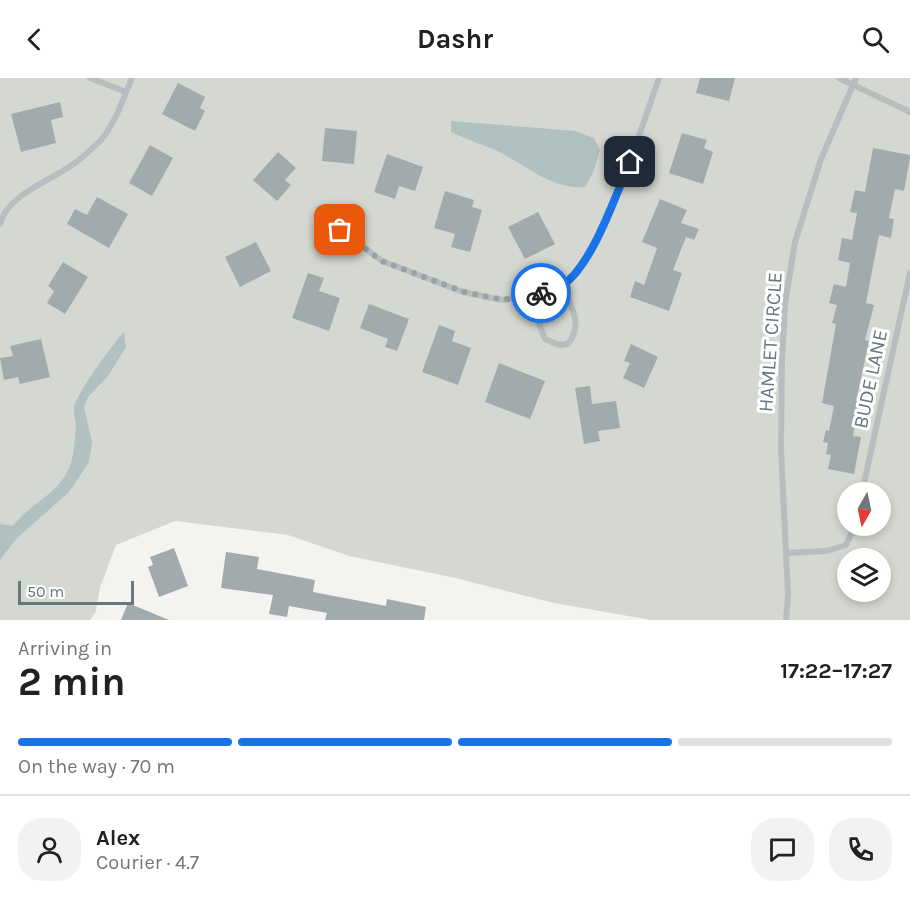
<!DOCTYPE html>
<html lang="en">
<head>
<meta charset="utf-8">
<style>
  body { margin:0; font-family:Karla,sans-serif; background:#f2f2f2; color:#202124; height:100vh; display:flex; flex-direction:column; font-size:22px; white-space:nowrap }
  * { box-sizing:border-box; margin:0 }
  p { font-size:20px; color:#757577 }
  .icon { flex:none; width:33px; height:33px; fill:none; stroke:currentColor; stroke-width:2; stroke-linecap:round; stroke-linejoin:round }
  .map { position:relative; height:542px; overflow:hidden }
  .panel { display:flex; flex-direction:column; background:#fff; flex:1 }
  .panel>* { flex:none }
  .needle { width:39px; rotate:189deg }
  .controls { position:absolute; left:837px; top:404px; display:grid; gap:12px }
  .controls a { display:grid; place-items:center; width:54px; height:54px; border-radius:50%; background:#fff; box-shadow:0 3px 9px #0003; font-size:30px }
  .scale { position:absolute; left:18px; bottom:15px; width:116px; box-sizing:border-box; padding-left:6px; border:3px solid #65787e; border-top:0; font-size:16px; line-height:21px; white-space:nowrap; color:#65787e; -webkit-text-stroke:4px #fff; paint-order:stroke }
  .pin { position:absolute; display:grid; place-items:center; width:51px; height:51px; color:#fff; margin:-26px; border-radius:12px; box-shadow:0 3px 9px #0006 }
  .courier { position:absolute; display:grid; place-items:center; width:60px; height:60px; margin:-30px; border:4px solid #1a73e8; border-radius:50%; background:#fff; color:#222; box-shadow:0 2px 8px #0007 }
  .headline em { font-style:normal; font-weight:700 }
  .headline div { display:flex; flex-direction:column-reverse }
  .headline { display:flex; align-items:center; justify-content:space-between; height:102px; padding:0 18px }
  h1 { font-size:39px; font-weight:700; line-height:45px }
  .bar { display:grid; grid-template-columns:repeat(4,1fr); gap:9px 6px; align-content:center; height:72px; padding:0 18px }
  .bar i { height:8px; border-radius:4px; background:#e0e0e0 }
  .bar .active { background:#1a73e8 }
  .bar p { grid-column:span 4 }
  .line { display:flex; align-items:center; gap:15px; padding:0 18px; border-top:2px solid #e0e0e0 }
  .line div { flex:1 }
  .round { display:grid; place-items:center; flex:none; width:63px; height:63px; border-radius:24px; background:#f2f2f2 }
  header { display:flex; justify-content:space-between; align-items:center; height:78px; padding:0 18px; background:#fff; font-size:27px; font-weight:700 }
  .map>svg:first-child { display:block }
  .green { fill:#d4d8d0; fill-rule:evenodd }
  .water { fill:#b1c0c1 }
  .building { fill:#a1abae }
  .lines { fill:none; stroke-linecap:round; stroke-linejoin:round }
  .minor { stroke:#b8bec0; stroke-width:6 }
  .done { stroke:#97a3a6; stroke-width:6; stroke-dasharray:0 10.8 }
  .route { stroke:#1a73e8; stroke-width:8 }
  .labels { text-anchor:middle; stroke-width:6; stroke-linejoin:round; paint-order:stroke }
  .street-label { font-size:20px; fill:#65787e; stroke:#fff }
</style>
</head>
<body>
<header><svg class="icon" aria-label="back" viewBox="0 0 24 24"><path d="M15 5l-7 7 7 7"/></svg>Dashr<svg class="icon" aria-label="search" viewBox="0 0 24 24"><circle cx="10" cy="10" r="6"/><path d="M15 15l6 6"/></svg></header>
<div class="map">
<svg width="910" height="542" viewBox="0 0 910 542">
  <rect width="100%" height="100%" fill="#f4f3f0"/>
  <!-- green -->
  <path class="green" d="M0,0H910V542H651L554,525L455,500L349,478L288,457L175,443L116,467L100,509L96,533L90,542H0ZM848,414H880V447H848ZM848,480H880V513H848Z"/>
  <!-- water -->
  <g class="water">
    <path d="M451,43L575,53L594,60L600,72L593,95L585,109C553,113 523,85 495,72C481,66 466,61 451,54Z"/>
    <path d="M124,254L126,269L108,298L88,319L84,329L92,364L89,384L69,414L17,460L0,482V446L13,448C30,425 61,416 71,385C74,377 75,357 76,348C76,342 73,336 74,330C74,319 115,263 124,254Z"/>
  </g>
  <!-- building -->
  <g class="building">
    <path d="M700,0H735L729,23L696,15Z"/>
    <path d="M178,5L205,19L200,30L205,33L195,53L162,36Z"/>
    <path d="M60,24L63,39L51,42L56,65L21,74L11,36Z"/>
    <path d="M325,50L357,53L354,86L322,83Z"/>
    <path d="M682,55L707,62L704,70L713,74L703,106L669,95Z"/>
    <path d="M150,67L173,80L152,118L129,105Z"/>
    <path d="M873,70L910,77V79L904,113L895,111L889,140L894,141L891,160L879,157L866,225L874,227L865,262L869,263L856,323H859L853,358L861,359L854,396L828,391L831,377L826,376L828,365L823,364L826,352L829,353L834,328L822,325L836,246L832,245L837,227L829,225L834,206L846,209L850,185L838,182L842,160L852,162L857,135L850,134L855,112L865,114Z"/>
    <path d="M278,74L296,90L285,102L291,107L277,123L253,102Z"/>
    <path d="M387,76L423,89L415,113L399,108L395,121L374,114Z"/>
    <path d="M445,113L474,122L472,129L482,132L470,174L451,169L455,156L434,150Z"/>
    <path d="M97,119L128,136L109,170L67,146L75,131L87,137Z"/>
    <path d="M660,121L687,132L681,145L699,151L694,162L686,159L673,192L682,195L669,233L630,219L635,203L644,207L657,170L642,164Z"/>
    <path d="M538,134L555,166L525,181L508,149Z"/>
    <path d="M256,164L271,193L240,209L225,179Z"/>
    <path d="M63,184L88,199L65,236L47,225L54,213L48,208Z"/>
    <path d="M308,195L324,200L319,213L340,220L329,253L292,240Z"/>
    <path d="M369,226L409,241L397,273L385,269L388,261L360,250Z"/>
    <path d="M439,247L455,253L452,263L471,270L458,307L422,294Z"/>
    <path d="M41,261L50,299L20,306L18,299L4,302L0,280L13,278L10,268Z"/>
    <path d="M631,266L658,279L644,310L623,300L630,285L624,283Z"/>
    <path d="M499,285L545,303L530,341L485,324Z"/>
    <path d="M590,308L592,326L616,323L620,350L598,353L600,363L584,366L575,310Z"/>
    <path d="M174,470L188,508L159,519L148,489L153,487L150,479Z"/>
    <path d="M226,474L259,479L257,491L315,502L313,514L386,528L387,521L426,529L424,542H325L327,535L289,528L287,539L269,536L273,517L221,510Z"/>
    <path d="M128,525L169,542H121Z"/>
  </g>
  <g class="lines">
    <!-- minor -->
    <g class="minor">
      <path d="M90,0L126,14"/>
      <path d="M839,0L910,34"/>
      <path d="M0,146C7,118 47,104 69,89C80,82 92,71 101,62C116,44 123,21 132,0"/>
      <path d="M341,152L382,183L463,214L503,222L544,214L563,208L577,193L597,159L630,84L659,0"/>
      <path d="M528,218L545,261L559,267L568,266C584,245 571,230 563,208"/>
      <path d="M862,414L910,195"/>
      <path d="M786,475L827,473L846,467L855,447"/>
      <path d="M786,542L788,517L781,371L782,283L785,226L795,164L821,81L856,0"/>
    </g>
  </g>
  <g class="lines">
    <!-- done -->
    <path class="done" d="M340,152L382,183L464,214L503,222L541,215"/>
    <!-- route -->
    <path class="route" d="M541,215C548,213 558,211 563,207C593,186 615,118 630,84"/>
  </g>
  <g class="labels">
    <!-- street labels -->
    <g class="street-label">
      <text transform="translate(770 264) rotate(-86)" y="7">HAMLET CIRCLE</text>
      <text transform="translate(870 301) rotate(-78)" y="7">BUDE LANE</text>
    </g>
  </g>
</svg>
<div class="controls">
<a><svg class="needle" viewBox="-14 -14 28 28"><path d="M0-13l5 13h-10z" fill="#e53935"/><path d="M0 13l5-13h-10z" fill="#757577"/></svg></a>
<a><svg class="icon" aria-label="layers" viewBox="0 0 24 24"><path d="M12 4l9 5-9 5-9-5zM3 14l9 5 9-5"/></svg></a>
</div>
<div class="scale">50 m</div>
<div class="pin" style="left:340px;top:152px;background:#ea580c"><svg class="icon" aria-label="bag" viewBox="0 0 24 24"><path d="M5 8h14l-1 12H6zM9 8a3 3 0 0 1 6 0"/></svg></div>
<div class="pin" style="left:630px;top:84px;background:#1f2937"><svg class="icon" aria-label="home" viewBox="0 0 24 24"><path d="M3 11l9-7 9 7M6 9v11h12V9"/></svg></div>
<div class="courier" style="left:541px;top:215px"><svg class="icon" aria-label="bike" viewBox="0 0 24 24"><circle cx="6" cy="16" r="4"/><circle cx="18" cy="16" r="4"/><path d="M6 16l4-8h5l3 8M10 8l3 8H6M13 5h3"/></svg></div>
</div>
<section class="panel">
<div class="headline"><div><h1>2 min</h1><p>Arriving in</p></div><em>17:22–17:27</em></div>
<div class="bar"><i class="active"></i><i class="active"></i><i class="active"></i><i></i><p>On the way · 70 m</p></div>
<div class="line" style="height:108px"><a class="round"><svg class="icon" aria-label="person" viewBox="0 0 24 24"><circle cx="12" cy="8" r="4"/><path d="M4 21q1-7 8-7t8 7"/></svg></a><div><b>Alex</b><p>Courier · 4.7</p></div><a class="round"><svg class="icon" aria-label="chat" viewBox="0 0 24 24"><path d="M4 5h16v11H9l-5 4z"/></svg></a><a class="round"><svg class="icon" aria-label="phone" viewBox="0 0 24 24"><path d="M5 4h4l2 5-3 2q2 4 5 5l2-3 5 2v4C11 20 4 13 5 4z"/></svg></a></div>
</section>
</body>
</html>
